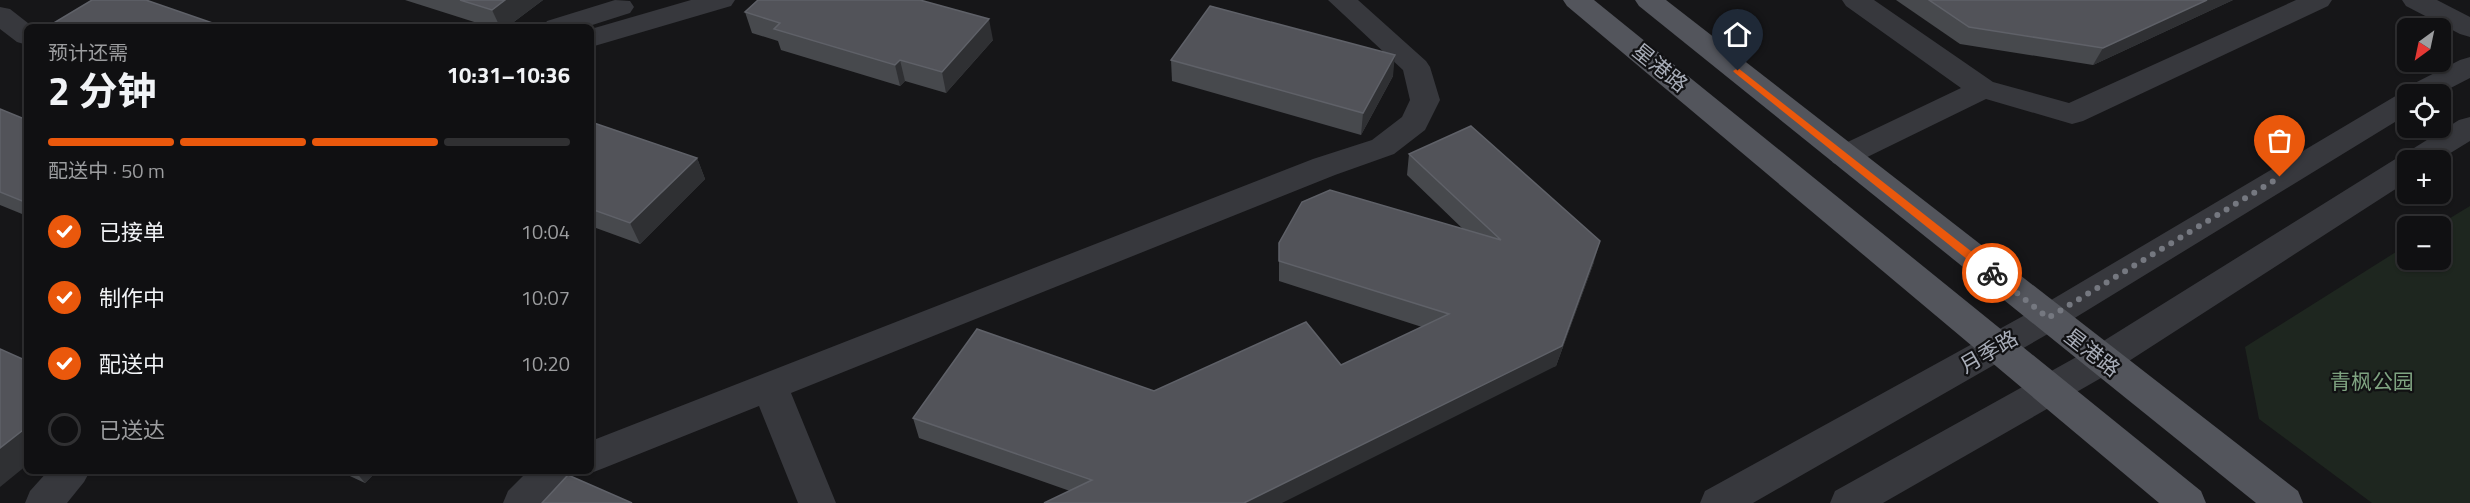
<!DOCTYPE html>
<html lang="zh">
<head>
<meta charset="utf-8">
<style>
  body { margin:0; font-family:"Titillium Web","Noto Sans SC",sans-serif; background:#19191b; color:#f1f3f6; height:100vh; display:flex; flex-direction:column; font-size:22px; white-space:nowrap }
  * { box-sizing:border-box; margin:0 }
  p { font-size:20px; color:#9c9d9f }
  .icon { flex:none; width:33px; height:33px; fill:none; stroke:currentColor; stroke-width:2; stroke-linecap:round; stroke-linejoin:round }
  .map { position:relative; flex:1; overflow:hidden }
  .drawer { position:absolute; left:24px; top:24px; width:570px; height:450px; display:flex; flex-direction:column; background:#101012; border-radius:9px; box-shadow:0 2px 4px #0004,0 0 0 2px #303032 }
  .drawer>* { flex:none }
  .needle { width:39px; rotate:213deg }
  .fabs { position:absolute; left:2397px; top:18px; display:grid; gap:12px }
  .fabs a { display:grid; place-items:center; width:54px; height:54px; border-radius:9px; background:#101012; box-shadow:0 2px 4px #0004,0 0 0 2px #303032; font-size:30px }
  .pin { position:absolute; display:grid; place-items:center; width:51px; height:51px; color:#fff; margin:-62px -26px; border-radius:50% 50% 50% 0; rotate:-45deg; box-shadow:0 0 6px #0007 }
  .pin .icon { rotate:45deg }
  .courier { position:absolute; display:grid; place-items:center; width:60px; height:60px; margin:-30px; border:4px solid #ea580c; border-radius:50%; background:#fff; color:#222; box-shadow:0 2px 8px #0007 }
  .overview em { font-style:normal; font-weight:700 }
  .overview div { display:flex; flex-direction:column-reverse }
  .overview { display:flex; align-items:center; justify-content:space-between; height:102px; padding:0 24px }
  h1 { font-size:39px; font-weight:700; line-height:45px }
  .bar { display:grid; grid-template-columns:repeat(4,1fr); gap:9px 6px; align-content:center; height:72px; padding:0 24px }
  .bar i { height:8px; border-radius:4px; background:#303032 }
  .bar .selected { background:#ea580c }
  .bar p { grid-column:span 4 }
  ol { padding:0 24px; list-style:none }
  li { display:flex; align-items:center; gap:18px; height:66px }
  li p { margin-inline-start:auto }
  li .icon { padding:6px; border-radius:50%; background:#ea580c; color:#fff; stroke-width:4 }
  li:last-child { color:#9c9d9f }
  li i { width:33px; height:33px; border:3px solid #303032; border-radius:50% }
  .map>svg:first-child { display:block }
  .green { fill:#1e261f }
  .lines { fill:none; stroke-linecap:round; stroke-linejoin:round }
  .minor { fill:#37383d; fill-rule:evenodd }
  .major { fill:#53555c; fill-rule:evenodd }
  .wall { fill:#47494d }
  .shaded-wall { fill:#2f3033 }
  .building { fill:#525359; stroke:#5f6168; stroke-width:1.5 }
  .route { fill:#ea580c }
  .done { stroke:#757880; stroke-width:6; stroke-dasharray:0 10.8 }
  .labels { text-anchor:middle; stroke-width:4.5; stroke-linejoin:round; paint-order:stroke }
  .street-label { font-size:21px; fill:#a8adb8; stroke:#111113 }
  .park-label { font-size:21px; fill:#7fa381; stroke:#111113 }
</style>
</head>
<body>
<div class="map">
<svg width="2470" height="503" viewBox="0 0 2470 503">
  <rect width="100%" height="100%" fill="#161618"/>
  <!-- green -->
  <path class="green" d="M2470,206V503H2372L2259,419L2245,347L2407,245L2408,260H2440V226H2437Z"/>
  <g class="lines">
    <!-- minor -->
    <g class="minor">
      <path d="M615,0L630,1L634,7L630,13L586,27H543L547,21Z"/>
      <path d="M691,0H735L731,6L591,47V29Z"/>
      <path d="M1328,0H1358L1426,61L1430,67L1440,100L1425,130L1394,154L1335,175L791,393L836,503H798L759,406L604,468L591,473L586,471H591V441L1313,159L1372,140L1402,117L1410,100L1403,70Z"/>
      <path d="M1842,0H1874L1993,82L2069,103L2296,0H2332L2328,6L2083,121L2072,124L1986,99L1855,163L1844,167L1833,163L1829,156L1833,149L1961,88L1846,6Z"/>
      <path d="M2402,0H2437L2470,17V37L2460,34L2406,6Z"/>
      <path d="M0,7L10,9L33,27H27V45L17,42L0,29Z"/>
      <path d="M2470,57V78L2439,94H2408V114L2060,327L1753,503H1700L1705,491L2036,309L2404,91L2407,87L2460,60Z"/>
      <path d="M2470,117V141L2439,160H2408V181L2115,370L1883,503H1830L1835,491L2089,350L2397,158L2404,157L2406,153L2459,120Z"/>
      <path d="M48,471H90L84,482L67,503H25L30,491Z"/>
      <path d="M528,471H575L569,482L564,484L547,503H503L508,491Z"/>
    </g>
    <!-- major -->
    <g class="major">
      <path d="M1563,0H1594L2201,491L2206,503H2159L1567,6Z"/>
      <path d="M1635,0H1666L2298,491L2303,503H2256L1639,6Z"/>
    </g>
  </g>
  <!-- wall -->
  <g class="wall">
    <path d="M405,0H543L507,27H490Z"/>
    <path d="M1896,0H2233L2093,65L1960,44Z"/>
    <path d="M745,12L993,40L946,93L905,81L900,86L781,50L778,41L752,33Z"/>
    <path d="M1171,60L1393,76L1361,135L1172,81Z"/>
    <path d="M0,109L27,120V216L0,205Z"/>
    <path d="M591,122L697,158L705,179L640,244L596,228L591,234Z"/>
    <path d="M1409,154L1594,262L1556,366L1070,491L919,438L913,418L1154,391L1341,365L1422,327L1279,281V243L1463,229L1407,175Z"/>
    <path d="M339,471H377L365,483Z"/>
  </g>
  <!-- shaded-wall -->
  <g class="shaded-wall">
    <path d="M505,0H543L507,27H500L492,10Z"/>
    <path d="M2207,0H2233L2093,65L2103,48Z"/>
    <path d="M989,19L993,40L946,93L942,72Z"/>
    <path d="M1395,55L1393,76L1361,135L1363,113Z"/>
    <path d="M900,60L905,81L900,86L895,65Z"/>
    <path d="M697,158L705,179L640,244L630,223Z"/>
    <path d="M591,218L596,228L591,234Z"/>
    <path d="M1600,241L1594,262L1556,366L1282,503H1244Z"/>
    <path d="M27,427V465L0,487V448Z"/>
    <path d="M355,471H377L365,483Z"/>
  </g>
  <!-- building -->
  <g class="building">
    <path d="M92,0H146L224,27H47Z"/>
    <path d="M460,0H505L492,10Z"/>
    <path d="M758,0H920L989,19L942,72L900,60L895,65L774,29L780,23L745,12Z"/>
    <path d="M1929,0H2207L2103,48L1969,27Z"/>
    <path d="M1210,6L1395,55L1363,113L1171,60Z"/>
    <path d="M0,109L27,120V203L0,192Z"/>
    <path d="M591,122L697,158L630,223L591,209Z"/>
    <path d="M1471,126L1600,241L1562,346L1244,503H1044L1092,480L913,418L977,329L1154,391L1306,322L1341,365L1449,314L1279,261V243L1302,202L1330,190L1501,240L1409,154Z"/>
    <path d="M0,349L27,361V427L0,448Z"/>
    <path d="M568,475L632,503H542Z"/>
  </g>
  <!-- route -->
  <path class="route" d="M1738,68L1995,270V276H1988L1735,73L1733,71Z"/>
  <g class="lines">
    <!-- done -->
    <path class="done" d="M1992,273L2048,318L2280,177"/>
  </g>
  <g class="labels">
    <!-- street labels -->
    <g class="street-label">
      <text transform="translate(1660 68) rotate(39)" y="7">星港路</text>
      <text transform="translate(1989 352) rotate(-30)" y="7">月季路</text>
      <text transform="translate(2092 353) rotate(38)" y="7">星港路</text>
    </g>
    <!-- park labels -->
    <g class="park-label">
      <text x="2372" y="389">青枫公园</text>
    </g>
  </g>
</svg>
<div class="fabs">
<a><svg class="needle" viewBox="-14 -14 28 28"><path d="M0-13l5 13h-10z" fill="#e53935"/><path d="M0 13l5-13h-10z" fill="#9c9d9f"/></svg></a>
<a><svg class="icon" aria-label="locate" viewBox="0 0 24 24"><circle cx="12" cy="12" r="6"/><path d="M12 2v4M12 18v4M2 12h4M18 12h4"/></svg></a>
<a>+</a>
<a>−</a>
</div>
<div class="pin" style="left:2280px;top:177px;background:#ea580c"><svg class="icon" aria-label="bag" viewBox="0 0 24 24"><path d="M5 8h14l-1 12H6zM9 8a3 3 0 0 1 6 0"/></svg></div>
<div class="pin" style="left:1738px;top:71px;background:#1f2937"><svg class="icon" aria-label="home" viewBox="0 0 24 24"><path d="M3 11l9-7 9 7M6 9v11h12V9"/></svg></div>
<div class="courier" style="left:1992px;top:273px"><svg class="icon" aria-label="bike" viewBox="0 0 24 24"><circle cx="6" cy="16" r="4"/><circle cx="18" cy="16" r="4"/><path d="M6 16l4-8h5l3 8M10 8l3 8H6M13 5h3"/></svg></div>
<section class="drawer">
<div class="overview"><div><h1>2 分钟</h1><p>预计还需</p></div><em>10:31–10:36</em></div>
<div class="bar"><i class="selected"></i><i class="selected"></i><i class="selected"></i><i></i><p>配送中 · 50 m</p></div>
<ol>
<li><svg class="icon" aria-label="check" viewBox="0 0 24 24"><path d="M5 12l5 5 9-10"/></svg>已接单<p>10:04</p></li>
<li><svg class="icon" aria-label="check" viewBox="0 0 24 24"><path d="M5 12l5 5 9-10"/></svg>制作中<p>10:07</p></li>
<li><svg class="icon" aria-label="check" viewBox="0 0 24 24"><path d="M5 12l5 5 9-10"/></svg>配送中<p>10:20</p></li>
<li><i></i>已送达</li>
</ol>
</section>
</div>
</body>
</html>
